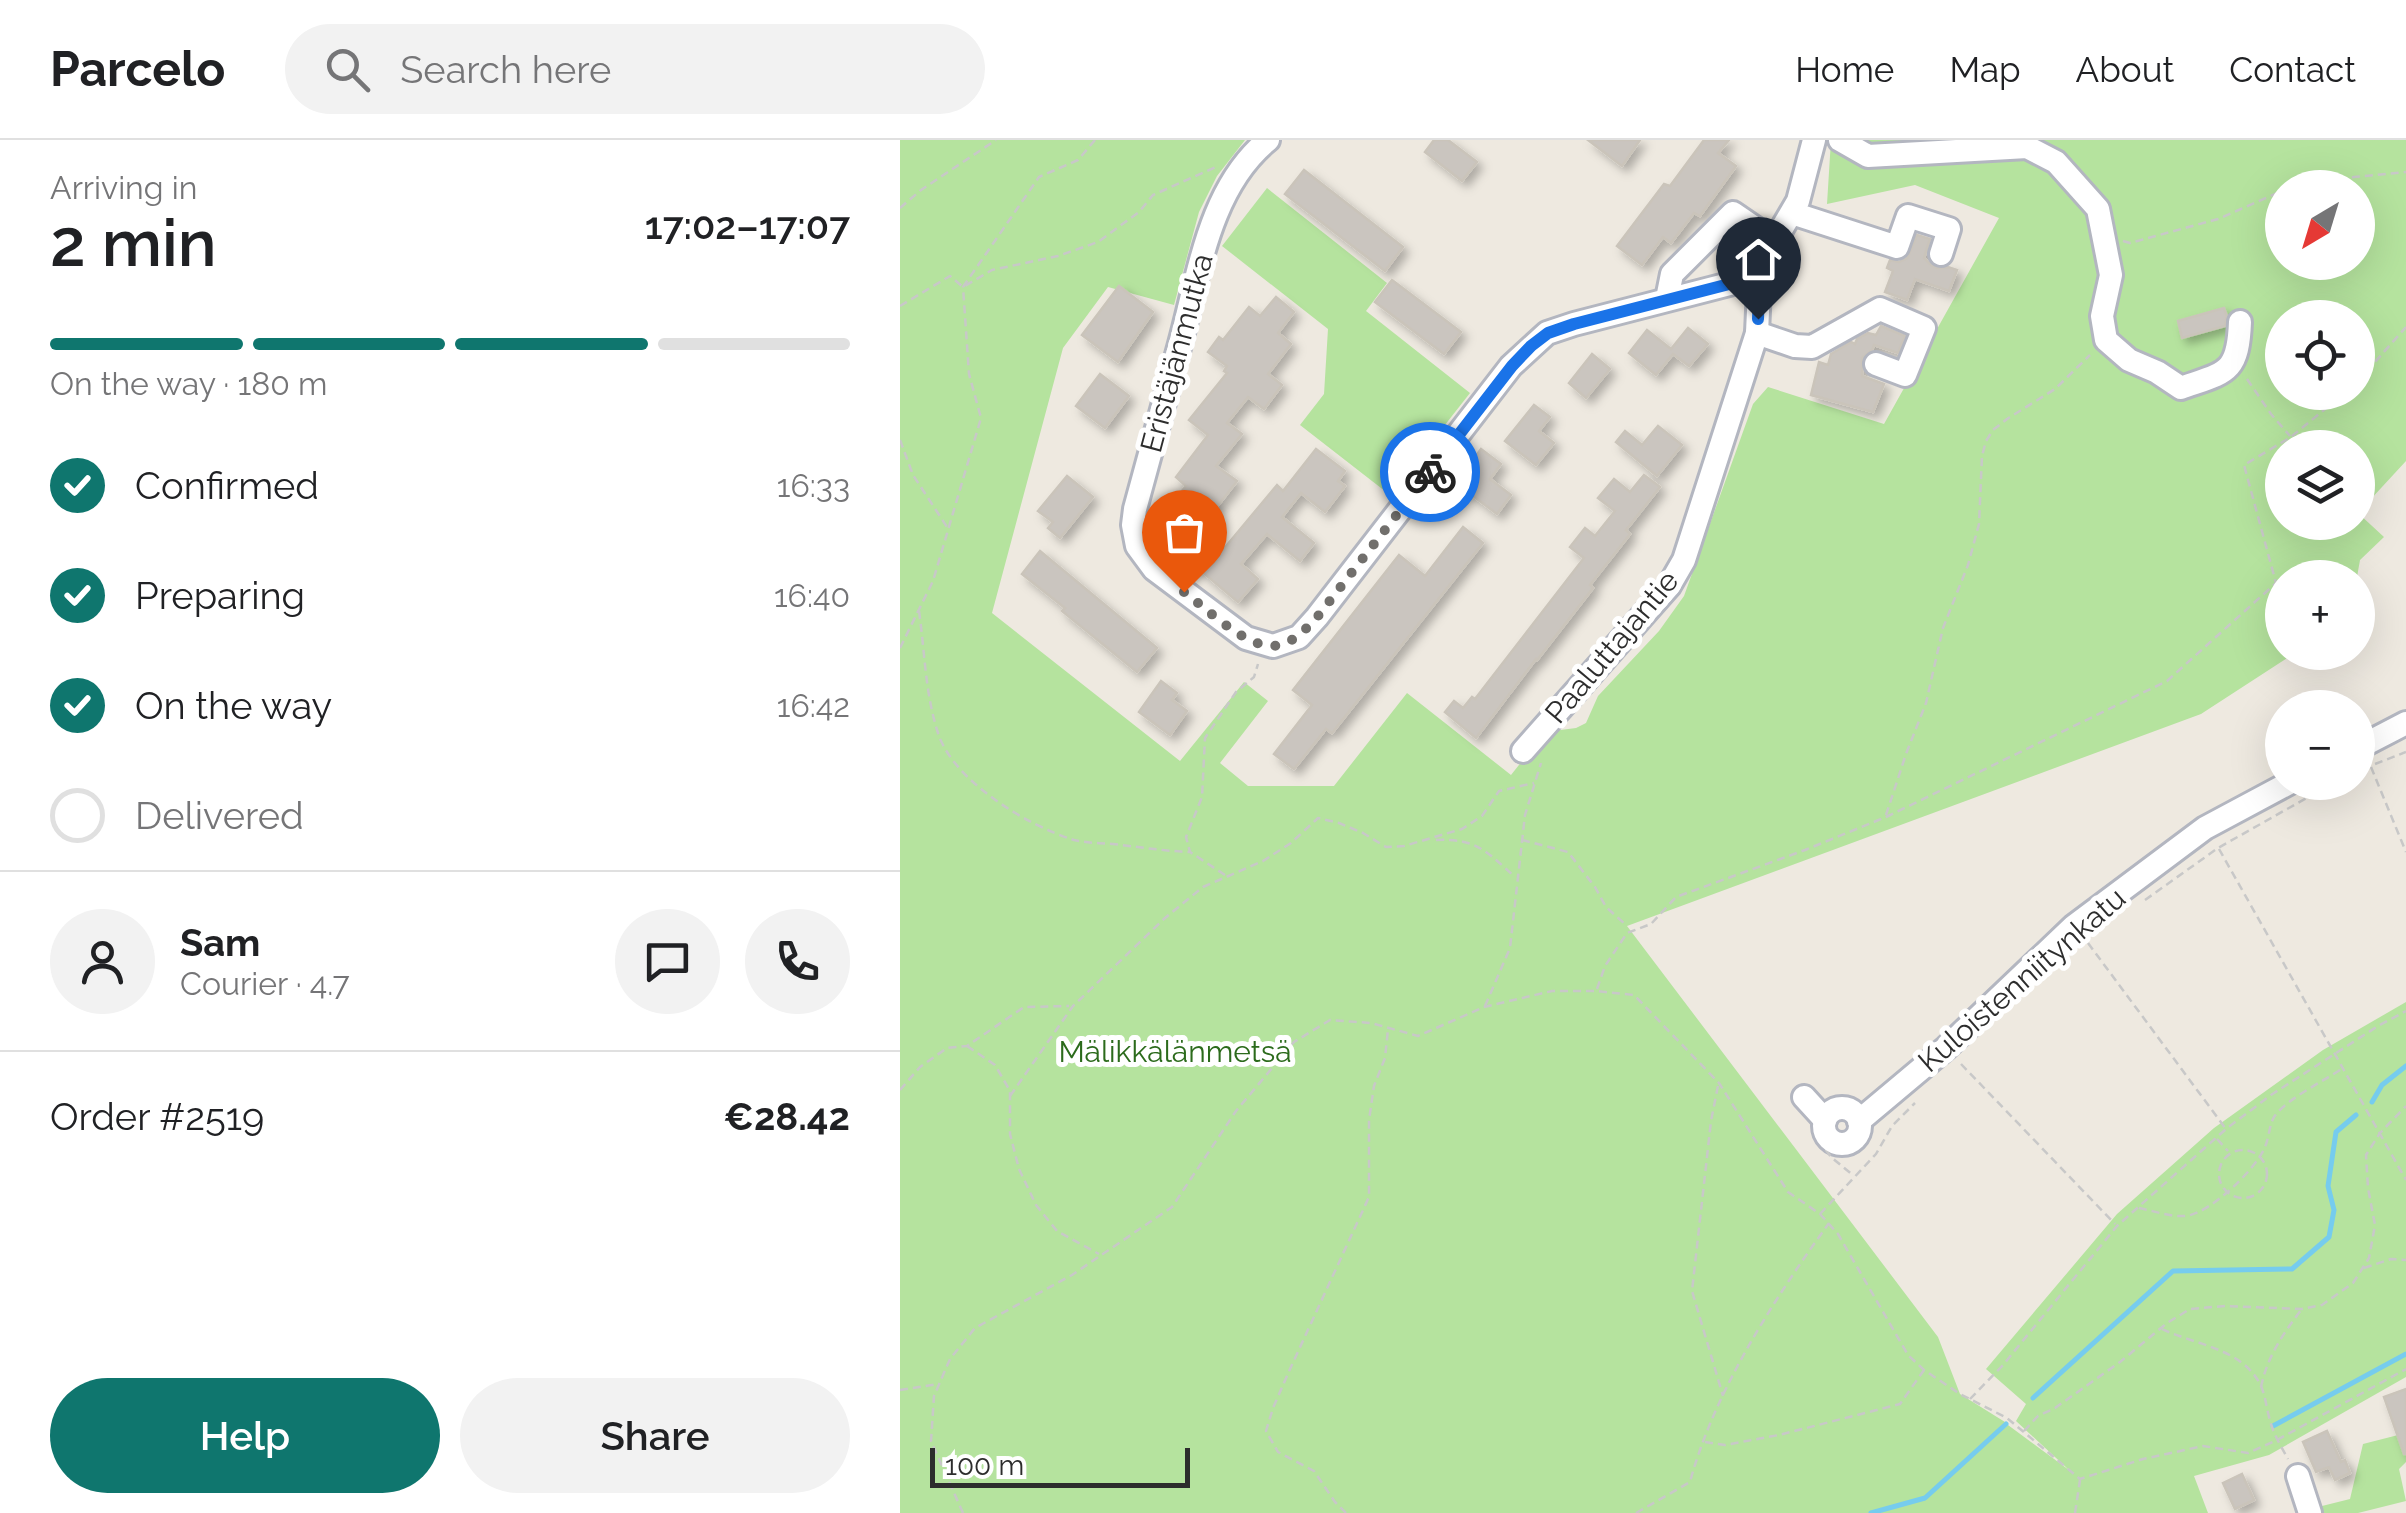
<!DOCTYPE html>
<html lang="en">
<head>
<meta charset="utf-8">
<style>
  body { margin:0; font-family:Raleway,sans-serif; background:#f2f2f2; color:#202124; height:100vh; display:flex; flex-direction:column; font-size:38px; white-space:nowrap }
  * { box-sizing:border-box; margin:0 }
  p { font-size:32px; color:#757577 }
  .icon { flex:none; width:55px; height:55px; fill:none; stroke:currentColor; stroke-width:2; stroke-linecap:round; stroke-linejoin:round }
  .map { position:relative; flex:1; overflow:hidden }
  .details { display:flex; flex-direction:column; background:#fff; width:900px }
  .details>* { flex:none }
  .needle { width:65px; rotate:218deg }
  .fabs { position:absolute; left:1365px; top:30px; display:grid; gap:20px }
  .fabs a { display:grid; place-items:center; width:110px; height:110px; border-radius:50%; background:#fff; box-shadow:0 10px 40px #0002; font-size:50px }
  .scale { position:absolute; left:30px; bottom:25px; width:260px; box-sizing:border-box; padding-left:10px; border:5px solid #2d2d2d; border-top:0; font-size:28px; line-height:35px; white-space:nowrap; color:#2d2d2d; -webkit-text-stroke:8px #fff; paint-order:stroke }
  .pin { position:absolute; display:grid; place-items:center; width:85px; height:85px; color:#fff; margin:-102px -42px; border-radius:50% 50% 50% 0; rotate:-45deg; box-shadow:0 0 10px #0007 }
  .pin .icon { rotate:45deg }
  .courier { position:absolute; display:grid; place-items:center; width:100px; height:100px; margin:-50px; border:8px solid #1a73e8; border-radius:50%; background:#fff; color:#222; box-shadow:0 2px 12px #0007 }
  .head em { font-style:normal; font-weight:600 }
  .head div { display:flex; flex-direction:column-reverse }
  .head { display:flex; align-items:center; justify-content:space-between; height:170px; padding:0 50px }
  h1 { font-size:65px; font-weight:600; line-height:75px }
  .bar { display:grid; grid-template-columns:repeat(4,1fr); gap:15px 10px; align-content:center; height:120px; padding:0 50px }
  .bar i { height:12px; border-radius:8px; background:#e0e0e0 }
  .bar .on { background:#0f766e }
  .bar p { grid-column:span 4 }
  .line { display:flex; align-items:center; gap:25px; padding:0 50px; border-top:2px solid #e0e0e0 }
  .line div { flex:1 }
  .round { display:grid; place-items:center; flex:none; width:105px; height:105px; border-radius:52px; background:#f2f2f2 }
  ol { padding:0 50px; list-style:none }
  li { display:flex; align-items:center; gap:30px; height:110px }
  li p { margin-inline-start:auto }
  li .icon { padding:10px; border-radius:50%; background:#0f766e; color:#fff; stroke-width:4 }
  li:last-child { color:#757577 }
  li i { width:55px; height:55px; border:5px solid #e0e0e0; border-radius:50% }
  .button { display:flex; gap:20px; margin-top:auto; padding:20px 50px }
  .button a { flex:1; height:115px; border-radius:60px; background:#0f766e; color:#fff; font-size:40px; font-weight:600; line-height:115px; text-align:center }
  .button a+a { background:#f2f2f2; color:#202124 }
  header { display:flex; align-items:center; gap:60px; box-sizing:border-box; height:140px; padding:0 50px; background:#fff; border-bottom:2px solid #e0e0e0 }
  header strong { font-size:48px }
  nav { display:flex; gap:55px; margin-inline-start:auto; font-size:35px }
  .search { width:700px; height:90px; background:#f2f2f2; display:flex; align-items:center; gap:25px; box-sizing:border-box; padding:0 35px; border-radius:55px; color:#757577; font-size:38px }
  main { display:flex; flex:1; min-height:0 }
  .map>svg:first-child { display:block }
  .green { fill:#b5e39e; fill-rule:evenodd }
  .lines { fill:none; stroke-linecap:round; stroke-linejoin:round }
  .stream { stroke:#76ccee; stroke-width:5 }
  .building { fill:#cac5bf; stroke:#cac4ba; stroke-width:2.5; filter:url(#shadow) }
  .minor-casing { stroke:#b3b6c0; stroke-width:28 }
  .path { stroke:#c8c8c8; stroke-width:2.5; stroke-dasharray:8 5; stroke-linecap:butt }
  .minor { stroke:#fff; stroke-width:22 }
  .done { stroke:#716f6c; stroke-width:10; stroke-dasharray:0 18 }
  .route { stroke:#1a73e8; stroke-width:12 }
  .labels { text-anchor:middle; stroke-width:10; stroke-linejoin:round; paint-order:stroke }
  .street-label { font-size:30px; fill:#2d2d2d; stroke:#fff }
  .park-label { font-size:30px; fill:#2c6b1c; stroke:#fff }
</style>
</head>
<body>
<header>
<strong>Parcelo</strong>
<div class="search"><svg class="icon" aria-label="search" viewBox="0 0 24 24"><circle cx="10" cy="10" r="6"/><path d="M15 15l6 6"/></svg>Search here</div>
<nav><a>Home</a><a>Map</a><a>About</a><a>Contact</a></nav>
</header>
<main>
<section class="details">
<div class="head"><div><h1>2 min</h1><p>Arriving in</p></div><em>17:02–17:07</em></div>
<div class="bar"><i class="on"></i><i class="on"></i><i class="on"></i><i></i><p>On the way · 180 m</p></div>
<ol>
<li><svg class="icon" aria-label="check" viewBox="0 0 24 24"><path d="M5 12l5 5 9-10"/></svg>Confirmed<p>16:33</p></li>
<li><svg class="icon" aria-label="check" viewBox="0 0 24 24"><path d="M5 12l5 5 9-10"/></svg>Preparing<p>16:40</p></li>
<li><svg class="icon" aria-label="check" viewBox="0 0 24 24"><path d="M5 12l5 5 9-10"/></svg>On the way<p>16:42</p></li>
<li><i></i>Delivered</li>
</ol>
<div class="line" style="height:180px"><a class="round"><svg class="icon" aria-label="person" viewBox="0 0 24 24"><circle cx="12" cy="8" r="4"/><path d="M4 21q1-7 8-7t8 7"/></svg></a><div><b>Sam</b><p>Courier · 4.7</p></div><a class="round"><svg class="icon" aria-label="chat" viewBox="0 0 24 24"><path d="M4 5h16v11H9l-5 4z"/></svg></a><a class="round"><svg class="icon" aria-label="phone" viewBox="0 0 24 24"><path d="M5 4h4l2 5-3 2q2 4 5 5l2-3 5 2v4C11 20 4 13 5 4z"/></svg></a></div>
<div class="line" style="height:130px"><div>Order #2519</div><b>€28.42</b></div>
<div class="button"><a>Help</a><a>Share</a></div>
</section>
<div class="map">
<svg width="1506" height="1373" viewBox="0 0 1506 1373">
  <defs>
    <filter id="shadow"><feDropShadow dx="5.5" dy="5.5" stdDeviation="5" flood-color="#0004"/></filter>
  </defs>
  <rect width="100%" height="100%" fill="#eee9e0"/>
  <!-- green -->
  <g class="green">
    <path d="M0,0H345L317,36L299,72L274,165L208,147L163,208L92,473L280,621L344,542L368,561L320,623L348,646H434L507,553L611,635L645,592L676,588L686,583L698,556L759,491L784,456L853,264L868,247L984,284L1099,78L1015,45L927,64L931,0H1506V321L1458,373L1484,397L1460,420L1457,437L1382,438V512L1395,513L1301,574L727,786L1038,1197L1060,1254L1105,1282L1054,1333L1108,1285L1169,1330L1116,1281L1126,1264L1086,1229L1217,1074L1314,988L1423,910L1506,862V1237L1369,1315L1294,1336L1308,1373H0ZM1382,48H1458V122H1382ZM1382,178H1458V252H1382ZM1382,308H1458V382H1382Z"/>
    <path d="M367,48L487,143L466,171L570,253L490,355L400,285L424,254L428,189L322,106Z"/>
    <path d="M1506,1293V1322L1499,1329L1506,1361L1458,1373H1420L1418,1367L1450,1359L1463,1304Z"/>
  </g>
  <g class="lines">
    <!-- stream -->
    <g class="stream">
      <path d="M1472,962L1482,945L1506,926"/>
      <path d="M1133,1258L1273,1131L1392,1129L1429,1097L1434,1070L1428,1046L1436,992L1456,975"/>
      <path d="M1373,1286L1506,1214"/>
      <path d="M971,1373L1025,1358L1106,1284"/>
    </g>
  </g>
  <!-- building -->
  <g class="building">
    <path d="M534,0H548L577,22L562,41L525,12Z"/>
    <path d="M688,0H740L722,26Z"/>
    <path d="M804,0H829L818,13L836,26L800,76L794,73L771,103L763,97L742,125L717,106L764,44L770,46Z"/>
    <path d="M404,30L503,107L485,131L385,54Z"/>
    <path d="M1017,95L1030,99L1024,118L1031,125L1037,128L1048,127L1057,130L1049,151L1015,139L1007,160L985,152L993,131L987,128L990,120L999,122L1007,118Z"/>
    <path d="M492,140L561,192L544,214L475,162Z"/>
    <path d="M219,146L253,172L218,222L182,195Z"/>
    <path d="M376,157L394,172L378,193L391,204L368,234L382,245L364,269L348,257L327,283L342,294L316,326L337,341L316,368L309,363L291,385L322,411L377,345L383,351L416,309L445,331L438,341L445,346L425,372L401,353L382,377L414,403L400,421L367,394L341,424L358,439L338,462L293,424L291,427L249,391L286,346L276,337L308,295L289,280L327,233L324,231L327,226L308,212L319,197L323,200L349,167L360,176Z"/>
    <path d="M1324,168L1327,176L1325,186L1282,198L1278,181Z"/>
    <path d="M981,186L1005,196L998,213L974,205L972,210L962,218V236L984,244L973,272L911,255L919,222L928,225L931,214L951,202L955,204L957,199L968,193L976,195Z"/>
    <path d="M788,188L808,204L789,226L773,214L756,235L729,213L747,190L771,209Z"/>
    <path d="M692,214L710,229L686,258L669,243Z"/>
    <path d="M200,234L229,256L205,288L176,266Z"/>
    <path d="M634,265L650,277L639,291L654,303L636,325L605,301Z"/>
    <path d="M758,286L782,305L757,336L716,302L725,291L742,305Z"/>
    <path d="M581,309L601,324L590,339L611,355L597,374L556,343Z"/>
    <path d="M744,335L760,347L726,390L730,394L690,445L693,448L637,520L636,519L576,598L545,572L554,561L563,568L572,557L575,559L684,418L670,407L685,388L695,396L715,371L698,358L714,339L730,352Z"/>
    <path d="M167,336L193,357L160,398L148,388L153,382L138,371Z"/>
    <path d="M563,387L583,403L432,593L426,589L394,629L374,614L412,565L393,550L499,415L525,436Z"/>
    <path d="M140,411L257,508L237,532L162,471L165,468L122,434Z"/>
    <path d="M261,541L277,553L272,560L287,571L270,595L239,572Z"/>
    <path d="M1506,1249V1314H1504L1484,1257Z"/>
    <path d="M1427,1291L1441,1322L1445,1320L1450,1333L1435,1340L1429,1327L1416,1332L1403,1302Z"/>
    <path d="M1342,1334L1354,1360L1335,1369L1323,1343Z"/>
  </g>
  <g class="lines">
    <!-- minor casing -->
    <g class="minor-casing">
      <g id="minor">
        <path d="M368,0C309,48 299,134 280,204C265,259 250,314 235,369L233,385L237,406L254,429L346,498L373,506L399,497L417,477L611,226L647,193L674,184L837,142L860,126"/>
        <path d="M940,0L968,16L1127,7L1156,22L1198,69L1211,135L1202,176L1206,200L1229,220L1257,232L1281,248C1326,232 1338,234 1340,182"/>
        <path d="M892,73L997,107L1008,76L1049,89L1041,114"/>
        <path d="M767,159L772,134L833,73L874,101"/>
        <path d="M857,193L895,206L912,207L980,169L1024,188L1005,235L976,224"/>
        <path d="M1458,608L1506,583"/>
        <path d="M623,611L769,446L784,420L857,193L860,126L898,61L914,0"/>
        <path d="M904,957L925,980"/>
        <circle cx="942" cy="986" r="18"/>
        <path d="M959,981L1046,908L1174,786L1305,688L1391,642"/>
        <path d="M1398,1336L1410,1373"/>
      </g>
    </g>
    <!-- path -->
    <g class="path">
      <path d="M1401,48L1454,37L1506,32"/>
      <path d="M0,68L21,50L96,0"/>
      <path d="M1223,101L1230,103L1318,79L1382,51"/>
      <path d="M0,166L50,136L63,147L92,130L158,116L198,102L239,72L253,55L318,26"/>
      <path d="M1347,239L1371,274L1390,296"/>
      <path d="M1458,241L1506,187"/>
      <path d="M0,300L13,335L47,387"/>
      <path d="M19,471C25,513 25,553 38,593C53,641 128,686 174,700C186,703 200,703 213,704C239,707 264,711 290,712"/>
      <path d="M0,508L33,441L81,278L69,234L63,147L139,37L178,20L195,0"/>
      <path d="M1475,624L1506,612"/>
      <path d="M1471,627L1506,712"/>
      <path d="M1458,632L1467,627"/>
      <path d="M986,675L1006,614L1026,563L1043,488L1068,425L1079,384L1082,316L1086,301L1093,290L1107,279L1155,249L1190,215"/>
      <path d="M536,700C577,698 587,712 615,737"/>
      <path d="M622,700L668,712L695,747L706,767L726,785"/>
      <path d="M1319,709L1506,1040"/>
      <path d="M325,735L290,712L286,697L302,657L305,598L336,552L354,537L358,524"/>
      <path d="M1245,760L1318,708L1435,642"/>
      <path d="M1188,803L1326,989"/>
      <path d="M697,849L705,826L727,793L751,784L776,757L905,710L986,677L1267,541L1376,443L1344,325L1391,297L1446,252"/>
      <path d="M585,866L610,808L625,675L641,623"/>
      <path d="M67,906L95,925L110,951V994L119,1029L136,1065L157,1091L199,1114"/>
      <path d="M1061,924L1215,1084"/>
      <path d="M818,946L811,981L792,1151L823,1256"/>
      <path d="M0,950L20,927L47,908L67,906L124,867L169,866"/>
      <path d="M110,956L173,866L265,778L303,747L363,721L391,703L418,678L439,683L463,693L486,707L504,706L562,689L582,676L599,651L634,643"/>
      <path d="M918,999L931,1017L954,1036"/>
      <path d="M1317,999L1328,1011"/>
      <circle cx="1343" cy="1034" r="24"/>
      <path d="M1239,1068C1254,1071 1270,1077 1285,1076C1310,1074 1356,1029 1365,1007C1369,998 1369,986 1374,977C1386,959 1424,941 1443,928"/>
      <path d="M920,1074L976,1014L992,986L1015,963"/>
      <path d="M1464,1128L1491,1119L1506,1120"/>
      <path d="M1262,1189C1295,1205 1343,1208 1361,1246C1366,1258 1367,1272 1371,1284C1375,1297 1382,1308 1388,1319"/>
      <path d="M1361,1247C1367,1217 1383,1194 1401,1170"/>
      <path d="M0,1250L38,1244"/>
      <path d="M1070,1259L1103,1225L1217,1086L1326,989L1371,955L1478,886L1506,871"/>
      <path d="M1124,1291L1138,1276L1155,1268L1220,1222L1267,1183L1290,1169L1325,1166L1402,1169L1422,1165L1453,1143L1469,1118L1475,1085L1468,1048L1466,1015L1480,993L1506,966"/>
      <path d="M805,1302L825,1305L879,1295L1000,1264L1024,1230"/>
      <path d="M63,1373L31,1301L34,1256L50,1219L75,1188L172,1135L272,1067L336,971L394,902L430,880L471,883L518,896L584,867L652,851H696L734,855L819,943L888,1052L920,1074L938,1094L1008,1215L1024,1230L1060,1254L1107,1278L1180,1339L1243,1319L1303,1306L1348,1313L1377,1300L1506,1229"/>
      <path d="M446,1373L435,1362L414,1331L378,1312L366,1291L373,1268L390,1229L469,1057V980L474,946L485,918L488,889"/>
      <path d="M736,1373L790,1342C814,1252 874,1159 929,1083"/>
      <path d="M1175,1373L1180,1340"/>
    </g>
    <!-- minor -->
    <use href="#minor" class="minor"/>
  </g>
  <g class="lines">
    <!-- done -->
    <path class="done" d="M284,452C306,468 344,506 372,506C391,506 406,489 418,476L530,332"/>
    <!-- route -->
    <path class="route" d="M530,332L612,226L631,206L648,193L674,184L837,142L860,126L858,179"/>
  </g>
  <g class="labels">
    <!-- street labels -->
    <g class="street-label">
      <text transform="translate(277 213) rotate(-75)" y="10">Eristäjänmutka</text>
      <text transform="translate(712 507) rotate(-50)" y="10">Paaluttajantie</text>
      <text transform="translate(1122 840) rotate(-41)" y="10">Kuloistenniitynkatu</text>
    </g>
    <!-- park labels -->
    <g class="park-label">
      <text x="275" y="922">Mälikkälänmetsä</text>
    </g>
  </g>
</svg>
<div class="fabs">
<a><svg class="needle" viewBox="-14 -14 28 28"><path d="M0-13l5 13h-10z" fill="#e53935"/><path d="M0 13l5-13h-10z" fill="#757577"/></svg></a>
<a><svg class="icon" aria-label="locate" viewBox="0 0 24 24"><circle cx="12" cy="12" r="6"/><path d="M12 2v4M12 18v4M2 12h4M18 12h4"/></svg></a>
<a><svg class="icon" aria-label="layers" viewBox="0 0 24 24"><path d="M12 4l9 5-9 5-9-5zM3 14l9 5 9-5"/></svg></a>
<a>+</a>
<a>−</a>
</div>
<div class="scale">100 m</div>
<div class="pin" style="left:284px;top:452px;background:#ea580c"><svg class="icon" aria-label="bag" viewBox="0 0 24 24"><path d="M5 8h14l-1 12H6zM9 8a3 3 0 0 1 6 0"/></svg></div>
<div class="pin" style="left:858px;top:179px;background:#1f2937"><svg class="icon" aria-label="home" viewBox="0 0 24 24"><path d="M3 11l9-7 9 7M6 9v11h12V9"/></svg></div>
<div class="courier" style="left:530px;top:332px"><svg class="icon" aria-label="bike" viewBox="0 0 24 24"><circle cx="6" cy="16" r="4"/><circle cx="18" cy="16" r="4"/><path d="M6 16l4-8h5l3 8M10 8l3 8H6M13 5h3"/></svg></div>
</div>
</main>
</body>
</html>
